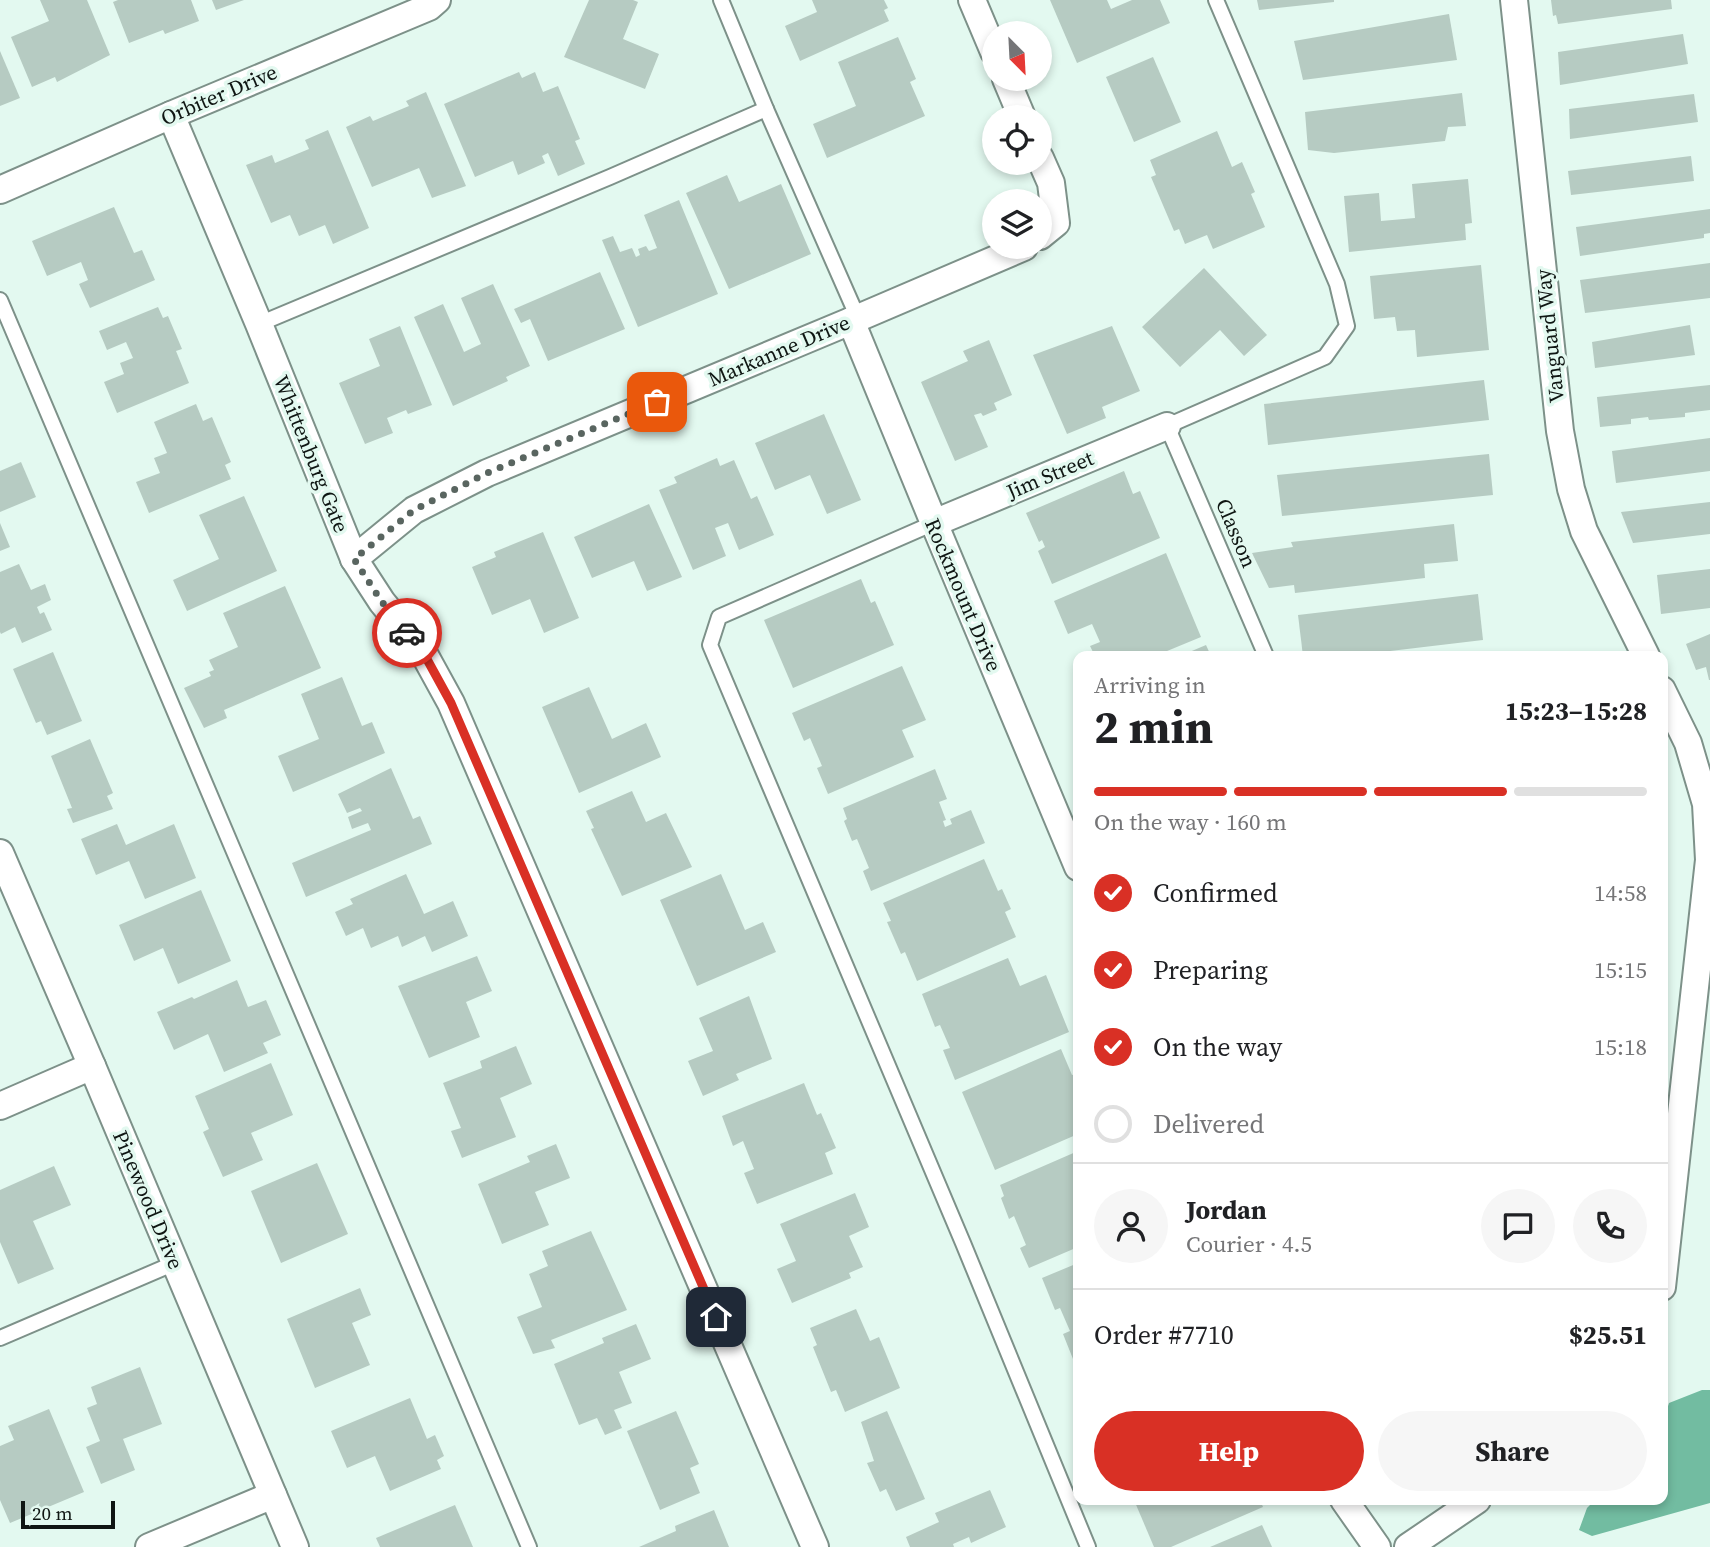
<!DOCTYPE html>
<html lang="en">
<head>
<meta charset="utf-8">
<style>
  body { margin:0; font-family:"Source Serif 4",serif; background:#f6f6f6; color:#202124; height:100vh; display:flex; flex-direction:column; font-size:26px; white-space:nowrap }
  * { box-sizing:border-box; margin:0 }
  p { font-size:23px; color:#757577 }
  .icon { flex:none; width:38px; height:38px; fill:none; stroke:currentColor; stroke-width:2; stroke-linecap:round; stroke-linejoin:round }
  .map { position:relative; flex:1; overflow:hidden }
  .details { position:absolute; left:1073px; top:651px; width:595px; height:854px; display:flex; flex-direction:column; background:#fff; border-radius:14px; box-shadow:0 4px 10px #0003 }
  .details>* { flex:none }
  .needle { width:46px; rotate:156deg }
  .tools { position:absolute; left:982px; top:21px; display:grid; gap:14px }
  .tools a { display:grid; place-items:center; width:70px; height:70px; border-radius:50%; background:#fff; box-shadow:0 4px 10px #0003; font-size:35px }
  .scale { position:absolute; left:21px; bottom:18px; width:94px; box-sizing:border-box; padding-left:7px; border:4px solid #0f1613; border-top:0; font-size:19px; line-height:24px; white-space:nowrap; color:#0f1613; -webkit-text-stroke:5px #e3f9f0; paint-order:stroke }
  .pin { position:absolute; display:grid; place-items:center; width:60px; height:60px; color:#fff; margin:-30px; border-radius:14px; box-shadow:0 4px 10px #0006 }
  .courier { position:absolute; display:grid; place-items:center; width:70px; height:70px; margin:-35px; border:5px solid #d93025; border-radius:50%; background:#fff; color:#222; box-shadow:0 2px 9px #0007 }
  .overview em { font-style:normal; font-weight:700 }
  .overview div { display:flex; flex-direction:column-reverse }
  .overview { display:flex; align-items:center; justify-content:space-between; height:119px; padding:0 21px }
  h1 { font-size:46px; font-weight:700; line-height:52px }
  .bar { display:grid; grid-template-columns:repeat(4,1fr); gap:10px 7px; align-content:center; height:84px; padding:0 21px }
  .bar i { height:9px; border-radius:5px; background:#e0e0e0 }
  .bar .active { background:#d93025 }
  .bar p { grid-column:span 4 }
  .line { display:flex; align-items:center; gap:18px; padding:0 21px; border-top:2px solid #e0e0e0 }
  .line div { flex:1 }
  .round { display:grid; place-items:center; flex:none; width:74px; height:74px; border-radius:37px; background:#f6f6f6 }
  ol { padding:0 21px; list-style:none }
  li { display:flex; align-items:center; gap:21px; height:77px }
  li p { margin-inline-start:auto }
  li .icon { padding:7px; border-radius:50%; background:#d93025; color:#fff; stroke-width:4 }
  li:last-child { color:#757577 }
  li i { width:38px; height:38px; border:4px solid #e0e0e0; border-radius:50% }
  .action { display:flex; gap:14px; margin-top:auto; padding:14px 21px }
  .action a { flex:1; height:80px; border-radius:42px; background:#d93025; color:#fff; font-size:28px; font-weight:700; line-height:80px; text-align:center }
  .action a+a { background:#f6f6f6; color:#202124 }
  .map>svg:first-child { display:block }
  .water { fill:#72bca1 }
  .building { fill:#b6cbc2 }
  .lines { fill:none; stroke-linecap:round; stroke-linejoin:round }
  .lane-casing { stroke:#7d9189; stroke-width:18 }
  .street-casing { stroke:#7d9189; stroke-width:30 }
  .lane { stroke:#fff; stroke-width:14 }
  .street { stroke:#fff; stroke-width:26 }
  .done { stroke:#596560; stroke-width:7; stroke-dasharray:0 12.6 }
  .route { stroke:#d93025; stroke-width:9 }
  .labels { text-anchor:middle; stroke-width:7; stroke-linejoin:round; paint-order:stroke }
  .street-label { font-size:21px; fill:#0f1613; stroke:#e3f9f0 }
</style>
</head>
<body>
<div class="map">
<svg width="1710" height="1547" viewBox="0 0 1710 1547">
  <rect width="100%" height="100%" fill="#e3f9f0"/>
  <!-- water -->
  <path class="water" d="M1702,1390H1710V1503L1592,1536L1579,1530L1587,1508L1595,1500H1662L1663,1422L1669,1403Z"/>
  <!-- building -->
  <g class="building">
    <path d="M40,0H87L110,55L57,82L55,77L32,87L11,37L49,21Z"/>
    <path d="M118,0H191L199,21L165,34L163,30L129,43L113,2Z"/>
    <path d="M212,0H244L216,10Z"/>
    <path d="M589,0H633L638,2L623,39L659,54L645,89L564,57Z"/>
    <path d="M812,0H884L888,8L884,10L889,21L800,61L785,26L817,12Z"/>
    <path d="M1050,0H1107L1111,9L1132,0H1160L1170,23L1077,63Z"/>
    <path d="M1257,0H1334V2L1259,10Z"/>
    <path d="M1551,0H1671L1672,9L1558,24L1556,15L1553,16Z"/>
    <path d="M1449,14L1457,60L1303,80L1294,41Z"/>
    <path d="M1683,34L1688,64L1560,85L1558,52Z"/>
    <path d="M898,37L916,79L910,82L925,116L827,158L813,124L856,106L838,62Z"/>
    <path d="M0,51L20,98L0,106Z"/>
    <path d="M1153,57L1181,122L1134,142L1106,77Z"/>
    <path d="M519,72L522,78L535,72L543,92L558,86L580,139L575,141L585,164L558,176L548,153L542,156L545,163L518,175L513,161L475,177L444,104Z"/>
    <path d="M426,92L466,186L432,198L419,168L372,187L346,127L370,116L373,121L409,106L406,101Z"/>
    <path d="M1462,93L1466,126L1448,127L1445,141L1334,153L1308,150L1305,112Z"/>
    <path d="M1694,94L1698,122L1570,139L1569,109Z"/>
    <path d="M328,130L369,228L333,244L325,225L299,236L290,215L271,223L246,165L272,155L275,163L309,149L305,140Z"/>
    <path d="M1217,131L1232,167L1242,162L1255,192L1251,194L1265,227L1213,249L1207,235L1185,244L1179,229L1174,231L1151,177L1156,175L1150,160Z"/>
    <path d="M1691,156L1694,181L1571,195L1568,171Z"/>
    <path d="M727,175L739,202L781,184L811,254L729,289L686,193Z"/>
    <path d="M1468,179L1472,223L1465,224L1466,240L1349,252L1344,196L1379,193L1381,221L1415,218L1412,184Z"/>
    <path d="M679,200L718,294L638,327L602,240L613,236L620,252L632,248L636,257L640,255L638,249L646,246L649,251L657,248L644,215Z"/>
    <path d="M114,207L134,253L142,250L155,280L90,308L79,284L88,280L81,262L47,276L32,241Z"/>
    <path d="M1710,209V233L1704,234V238L1580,256L1576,227Z"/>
    <path d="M1710,263V298L1585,313L1580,280Z"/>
    <path d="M1481,265L1489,350L1417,357L1415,330L1397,331L1395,317L1374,319L1370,276Z"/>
    <path d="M1204,268L1267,335L1244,356L1220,330L1180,367L1142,327Z"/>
    <path d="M600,272L625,329L548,361L530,319L521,323L514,309Z"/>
    <path d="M493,284L530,366L506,377L508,381L453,406L414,317L443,304L464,352L481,344L461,298Z"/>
    <path d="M158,307L163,318L168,316L182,349L176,351L189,383L117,413L104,382L124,374L120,363L133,358L126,342L107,350L99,331Z"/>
    <path d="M1690,325L1695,355L1595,368L1592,342Z"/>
    <path d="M400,326L432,405L408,414L406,410L387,418L393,433L365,444L339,383L380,366L369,339Z"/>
    <path d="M1112,326L1140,391L1102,407L1106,418L1067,434L1033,355Z"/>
    <path d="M989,340L1012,395L994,403L997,410L983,416L981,413L974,415L988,447L955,461L921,382L968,361L963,351Z"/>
    <path d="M1484,380L1489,420L1268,445L1264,404Z"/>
    <path d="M1710,385V410L1685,413V417L1649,420L1648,417L1631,419V424L1600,427L1597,397Z"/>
    <path d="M196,404L203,421L212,417L231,462L225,465L231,479L149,513L136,482L160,473L154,458L167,453L154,422Z"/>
    <path d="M824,414L861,500L827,514L810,475L775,490L755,443Z"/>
    <path d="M1710,438V471L1616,483L1612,451Z"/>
    <path d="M1489,454L1493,495L1282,516L1277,475Z"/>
    <path d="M717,458L720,466L734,460L751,499L757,496L774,535L739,550L728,523L715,528L726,556L693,570L659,490L677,483L674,477Z"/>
    <path d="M21,462L36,497L0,512V471Z"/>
    <path d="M1124,471L1133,494L1140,491L1160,538L1052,584L1038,551L1045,547L1042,540L1039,542L1026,513Z"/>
    <path d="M244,496L277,571L187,611L173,580L219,559L199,515Z"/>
    <path d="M1710,502V534L1633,543L1621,512Z"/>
    <path d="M649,504L682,577L647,591L634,561L592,578L574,537Z"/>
    <path d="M0,523L10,547L0,551Z"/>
    <path d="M1454,524L1458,561L1424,564L1425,578L1295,593L1294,585L1269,588L1252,553L1293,547L1291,542Z"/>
    <path d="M543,532L579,618L544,633L530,599L492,615L472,567L496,557L494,552Z"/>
    <path d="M1166,553L1201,637L1155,656H1095L1090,646L1100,642L1092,624L1068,634L1054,601Z"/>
    <path d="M19,564L31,590L45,584L51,600L37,607L40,614L44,612L52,630L22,643L15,627L1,634L0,632V572Z"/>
    <path d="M1710,569V608L1661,614L1657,575Z"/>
    <path d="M861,579L871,603L875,601L894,645L793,688L764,620Z"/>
    <path d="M285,586L321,668L224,710L227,718L204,728L184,688L211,676L209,672L214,670L209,660L238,647L223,613Z"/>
    <path d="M1478,594L1483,640L1348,656H1303L1298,615Z"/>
    <path d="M1710,634V680H1709L1706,667L1696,670L1686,644Z"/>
    <path d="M1206,645L1211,656H1180Z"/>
    <path d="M53,652L82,721L47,735L41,721L36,723L13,669Z"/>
    <path d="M902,666L926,720L902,730L914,757L828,794L817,768L822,766L810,738L804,741L792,713Z"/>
    <path d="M342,677L362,726L372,722L385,753L293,792L278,756L319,739L301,694Z"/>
    <path d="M589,687L612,739L646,723L661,757L579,793L542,707Z"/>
    <path d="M90,739L113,793L107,796L113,809L73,823L67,809L72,808L51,756Z"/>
    <path d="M391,768L413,819L420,816L432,844L306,897L292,863L371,830L368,823L352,829L348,817L362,811L360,808L347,813L338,794Z"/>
    <path d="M935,769L947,799L939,802L946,820L943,821L945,827L952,824L950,819L971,810L985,843L871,891L863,871L869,868L857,839L852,841L844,821L847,819L843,808Z"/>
    <path d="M632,791L646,822L666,813L692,867L622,896L591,829L594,828L586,811Z"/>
    <path d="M117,824L126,845L174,824L196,878L145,899L129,861L96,875L81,839Z"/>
    <path d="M984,859L998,891L1002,889L1011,909L1005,912L1016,937L917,981L905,952L901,954L887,922L891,921L883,903Z"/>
    <path d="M406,874L424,914L453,901L468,936L432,952L425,936L402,947L398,936L371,948L363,928L346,936L335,912L353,904L350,899Z"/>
    <path d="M721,874L745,930L763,922L776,952L697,986L660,900Z"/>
    <path d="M201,890L231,961L178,984L163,948L134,961L119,925Z"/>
    <path d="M477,956L492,991L466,1002L480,1037L429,1058L398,986Z"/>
    <path d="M1008,958L1020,986L1046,975L1069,1032L955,1080L943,1050L950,1048L940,1025L935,1027L922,994Z"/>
    <path d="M237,980L248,1007L266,1000L281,1035L263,1043L268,1053L224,1072L208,1034L174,1050L157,1012L192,997L194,999Z"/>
    <path d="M749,996L772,1059L736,1074L739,1080L703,1096L688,1061L713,1051L699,1018Z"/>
    <path d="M516,1046L532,1084L500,1098L516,1137L462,1158L451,1131L461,1128L443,1083L482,1068L480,1061Z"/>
    <path d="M1061,1049L1072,1075L1078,1073V1134L995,1170L962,1092Z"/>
    <path d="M271,1063L293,1115L251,1133L263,1160L223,1177L203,1132L209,1129L195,1096Z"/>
    <path d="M804,1083L817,1115L821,1113L836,1148L825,1153L833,1174L757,1204L744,1173L754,1169L743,1141L733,1146L722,1116Z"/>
    <path d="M556,1144L570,1178L535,1192L549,1225L502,1244L478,1184L530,1162L527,1156Z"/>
    <path d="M1078,1151V1247L1029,1268L1020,1248L1026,1245L1014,1216L1009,1219L1001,1198L1004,1196L1000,1185Z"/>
    <path d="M317,1163L348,1234L281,1263L251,1191Z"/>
    <path d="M54,1166L71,1205L33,1221L54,1269L18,1284L0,1242V1190Z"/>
    <path d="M855,1193L869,1227L849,1236L863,1267L849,1273L851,1278L792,1303L777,1269L796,1261L780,1224Z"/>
    <path d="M591,1231L627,1310L551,1340L555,1348L533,1354L517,1317L542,1307L529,1274L548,1266L542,1251Z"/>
    <path d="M1078,1263V1362L1075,1364L1063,1334L1070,1331L1060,1308L1055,1310L1042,1278Z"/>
    <path d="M360,1288L371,1315L352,1323L370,1365L315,1388L287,1319Z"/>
    <path d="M856,1309L870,1341L879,1337L900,1388L845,1412L836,1390L831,1392L813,1347L817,1345L810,1328Z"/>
    <path d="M636,1324L651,1359L619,1372L632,1403L614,1410L622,1428L605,1435L597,1418L579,1425L554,1364L604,1343L602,1338Z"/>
    <path d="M140,1367L162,1424L123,1439L135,1470L101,1484L86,1447L100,1441L87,1408L97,1404L91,1387Z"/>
    <path d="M410,1398L427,1439L435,1435L444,1456L437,1460L441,1469L390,1491L375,1456L347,1468L331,1431Z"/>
    <path d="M49,1409L84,1492L10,1523L0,1500V1446L14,1440L8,1426Z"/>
    <path d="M676,1411L699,1464L690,1468L700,1493L660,1510L627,1431Z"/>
    <path d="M887,1411L925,1499L896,1511L886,1489L880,1492L867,1463L874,1461L861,1422Z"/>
    <path d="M990,1490L1006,1527L971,1543L969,1537L953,1544L954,1547H910L906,1537L939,1522L935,1513Z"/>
    <path d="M1134,1500H1260L1263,1507L1171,1547H1154Z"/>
    <path d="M455,1505L473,1547H380L376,1538Z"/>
    <path d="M714,1510L729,1547H639L676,1531L675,1526Z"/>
    <path d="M1262,1525L1272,1547H1210Z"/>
  </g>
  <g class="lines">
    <!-- lane casing -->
    <g class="lane-casing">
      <g id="lane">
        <path d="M721,0L766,109L858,318"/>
        <path d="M1216,0L1337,284L1347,326L1325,357L1167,426L1266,656"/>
        <path d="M0,300L529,1547"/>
        <path d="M259,324L610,177L766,109"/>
        <path d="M934,523L719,617L710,645L963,1243L1088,1547"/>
        <path d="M0,1338L175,1263"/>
      </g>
    </g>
    <!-- street casing -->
    <g class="street-casing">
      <g id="street">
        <path d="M972,0L994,52"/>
        <path d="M1514,0L1560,431L1571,489L1584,531L1646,656"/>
        <path d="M1006,79L1022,117"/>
        <path d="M171,115L259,324L354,559L382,602L423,652L451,703L815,1547"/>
        <path d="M1040,158L1051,183L1056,223L1040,236"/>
        <path d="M0,190L171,115L429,7L437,0"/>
        <path d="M851,321L934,523L1078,867"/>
        <path d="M934,523L1167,426"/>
        <path d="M354,559L414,510L487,473L858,318L1024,247"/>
        <path d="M1662,690L1688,743L1706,804L1709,860L1662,1287"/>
        <path d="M0,853L92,1066L295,1547"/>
        <path d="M0,1106L92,1066"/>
        <path d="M1344,1500L1377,1547"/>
        <path d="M149,1547L273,1495"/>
        <path d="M1408,1547L1477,1500"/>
      </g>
    </g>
    <!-- lane -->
    <use href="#lane" class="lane"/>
    <!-- street -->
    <use href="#street" class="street"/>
  </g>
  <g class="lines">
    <!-- done -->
    <path class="done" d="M407,633L382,602L354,559L414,510L487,473L657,402"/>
    <!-- route -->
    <path class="route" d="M407,633L423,652L451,703L716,1317"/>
  </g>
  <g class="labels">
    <!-- street labels -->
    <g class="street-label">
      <text transform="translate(219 95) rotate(-23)" y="7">Orbiter Drive</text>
      <text transform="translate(1550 336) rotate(-96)" y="7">Vanguard Way</text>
      <text transform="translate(779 351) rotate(-23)" y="7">Markanne Drive</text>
      <text transform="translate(311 454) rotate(68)" y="7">Whittenburg Gate</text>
      <text transform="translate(1050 475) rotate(-23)" y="7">Jim Street</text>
      <text transform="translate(1236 533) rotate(67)" y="7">Classon</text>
      <text transform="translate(963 595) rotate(67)" y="7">Rockmount Drive</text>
      <text transform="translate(148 1200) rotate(67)" y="7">Pinewood Drive</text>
    </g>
  </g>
</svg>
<div class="tools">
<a><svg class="needle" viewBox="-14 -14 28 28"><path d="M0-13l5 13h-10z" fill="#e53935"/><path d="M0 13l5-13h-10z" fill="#757577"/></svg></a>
<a><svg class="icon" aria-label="locate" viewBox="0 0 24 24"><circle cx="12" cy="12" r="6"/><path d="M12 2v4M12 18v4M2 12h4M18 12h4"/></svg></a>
<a><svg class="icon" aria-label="layers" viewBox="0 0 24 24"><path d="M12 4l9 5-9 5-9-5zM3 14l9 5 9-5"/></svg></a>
</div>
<div class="scale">20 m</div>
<div class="pin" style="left:657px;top:402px;background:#ea580c"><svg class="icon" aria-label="bag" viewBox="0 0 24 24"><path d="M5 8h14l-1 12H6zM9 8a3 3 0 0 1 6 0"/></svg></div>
<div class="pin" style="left:716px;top:1317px;background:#1f2937"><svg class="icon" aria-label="home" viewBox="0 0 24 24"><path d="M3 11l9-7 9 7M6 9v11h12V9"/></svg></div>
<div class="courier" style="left:407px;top:633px"><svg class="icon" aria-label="car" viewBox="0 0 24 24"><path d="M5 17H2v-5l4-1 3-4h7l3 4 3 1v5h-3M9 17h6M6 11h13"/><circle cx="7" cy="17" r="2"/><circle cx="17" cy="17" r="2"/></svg></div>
<section class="details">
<div class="overview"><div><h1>2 min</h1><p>Arriving in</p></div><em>15:23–15:28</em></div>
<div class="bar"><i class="active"></i><i class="active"></i><i class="active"></i><i></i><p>On the way · 160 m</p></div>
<ol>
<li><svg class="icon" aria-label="check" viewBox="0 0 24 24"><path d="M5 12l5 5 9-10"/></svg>Confirmed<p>14:58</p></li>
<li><svg class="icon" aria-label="check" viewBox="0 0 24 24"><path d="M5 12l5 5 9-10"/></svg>Preparing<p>15:15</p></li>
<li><svg class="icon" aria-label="check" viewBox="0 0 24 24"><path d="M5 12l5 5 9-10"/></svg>On the way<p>15:18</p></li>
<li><i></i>Delivered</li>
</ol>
<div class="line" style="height:126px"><a class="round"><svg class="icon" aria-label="person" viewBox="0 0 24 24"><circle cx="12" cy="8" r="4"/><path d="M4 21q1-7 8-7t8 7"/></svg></a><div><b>Jordan</b><p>Courier · 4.5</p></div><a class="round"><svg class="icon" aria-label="chat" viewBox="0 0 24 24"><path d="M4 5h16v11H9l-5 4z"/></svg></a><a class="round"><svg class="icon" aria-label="phone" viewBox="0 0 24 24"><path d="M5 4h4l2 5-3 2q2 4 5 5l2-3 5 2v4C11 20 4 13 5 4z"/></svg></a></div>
<div class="line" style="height:91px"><div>Order #7710</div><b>$25.51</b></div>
<div class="action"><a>Help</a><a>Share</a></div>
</section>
</div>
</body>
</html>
